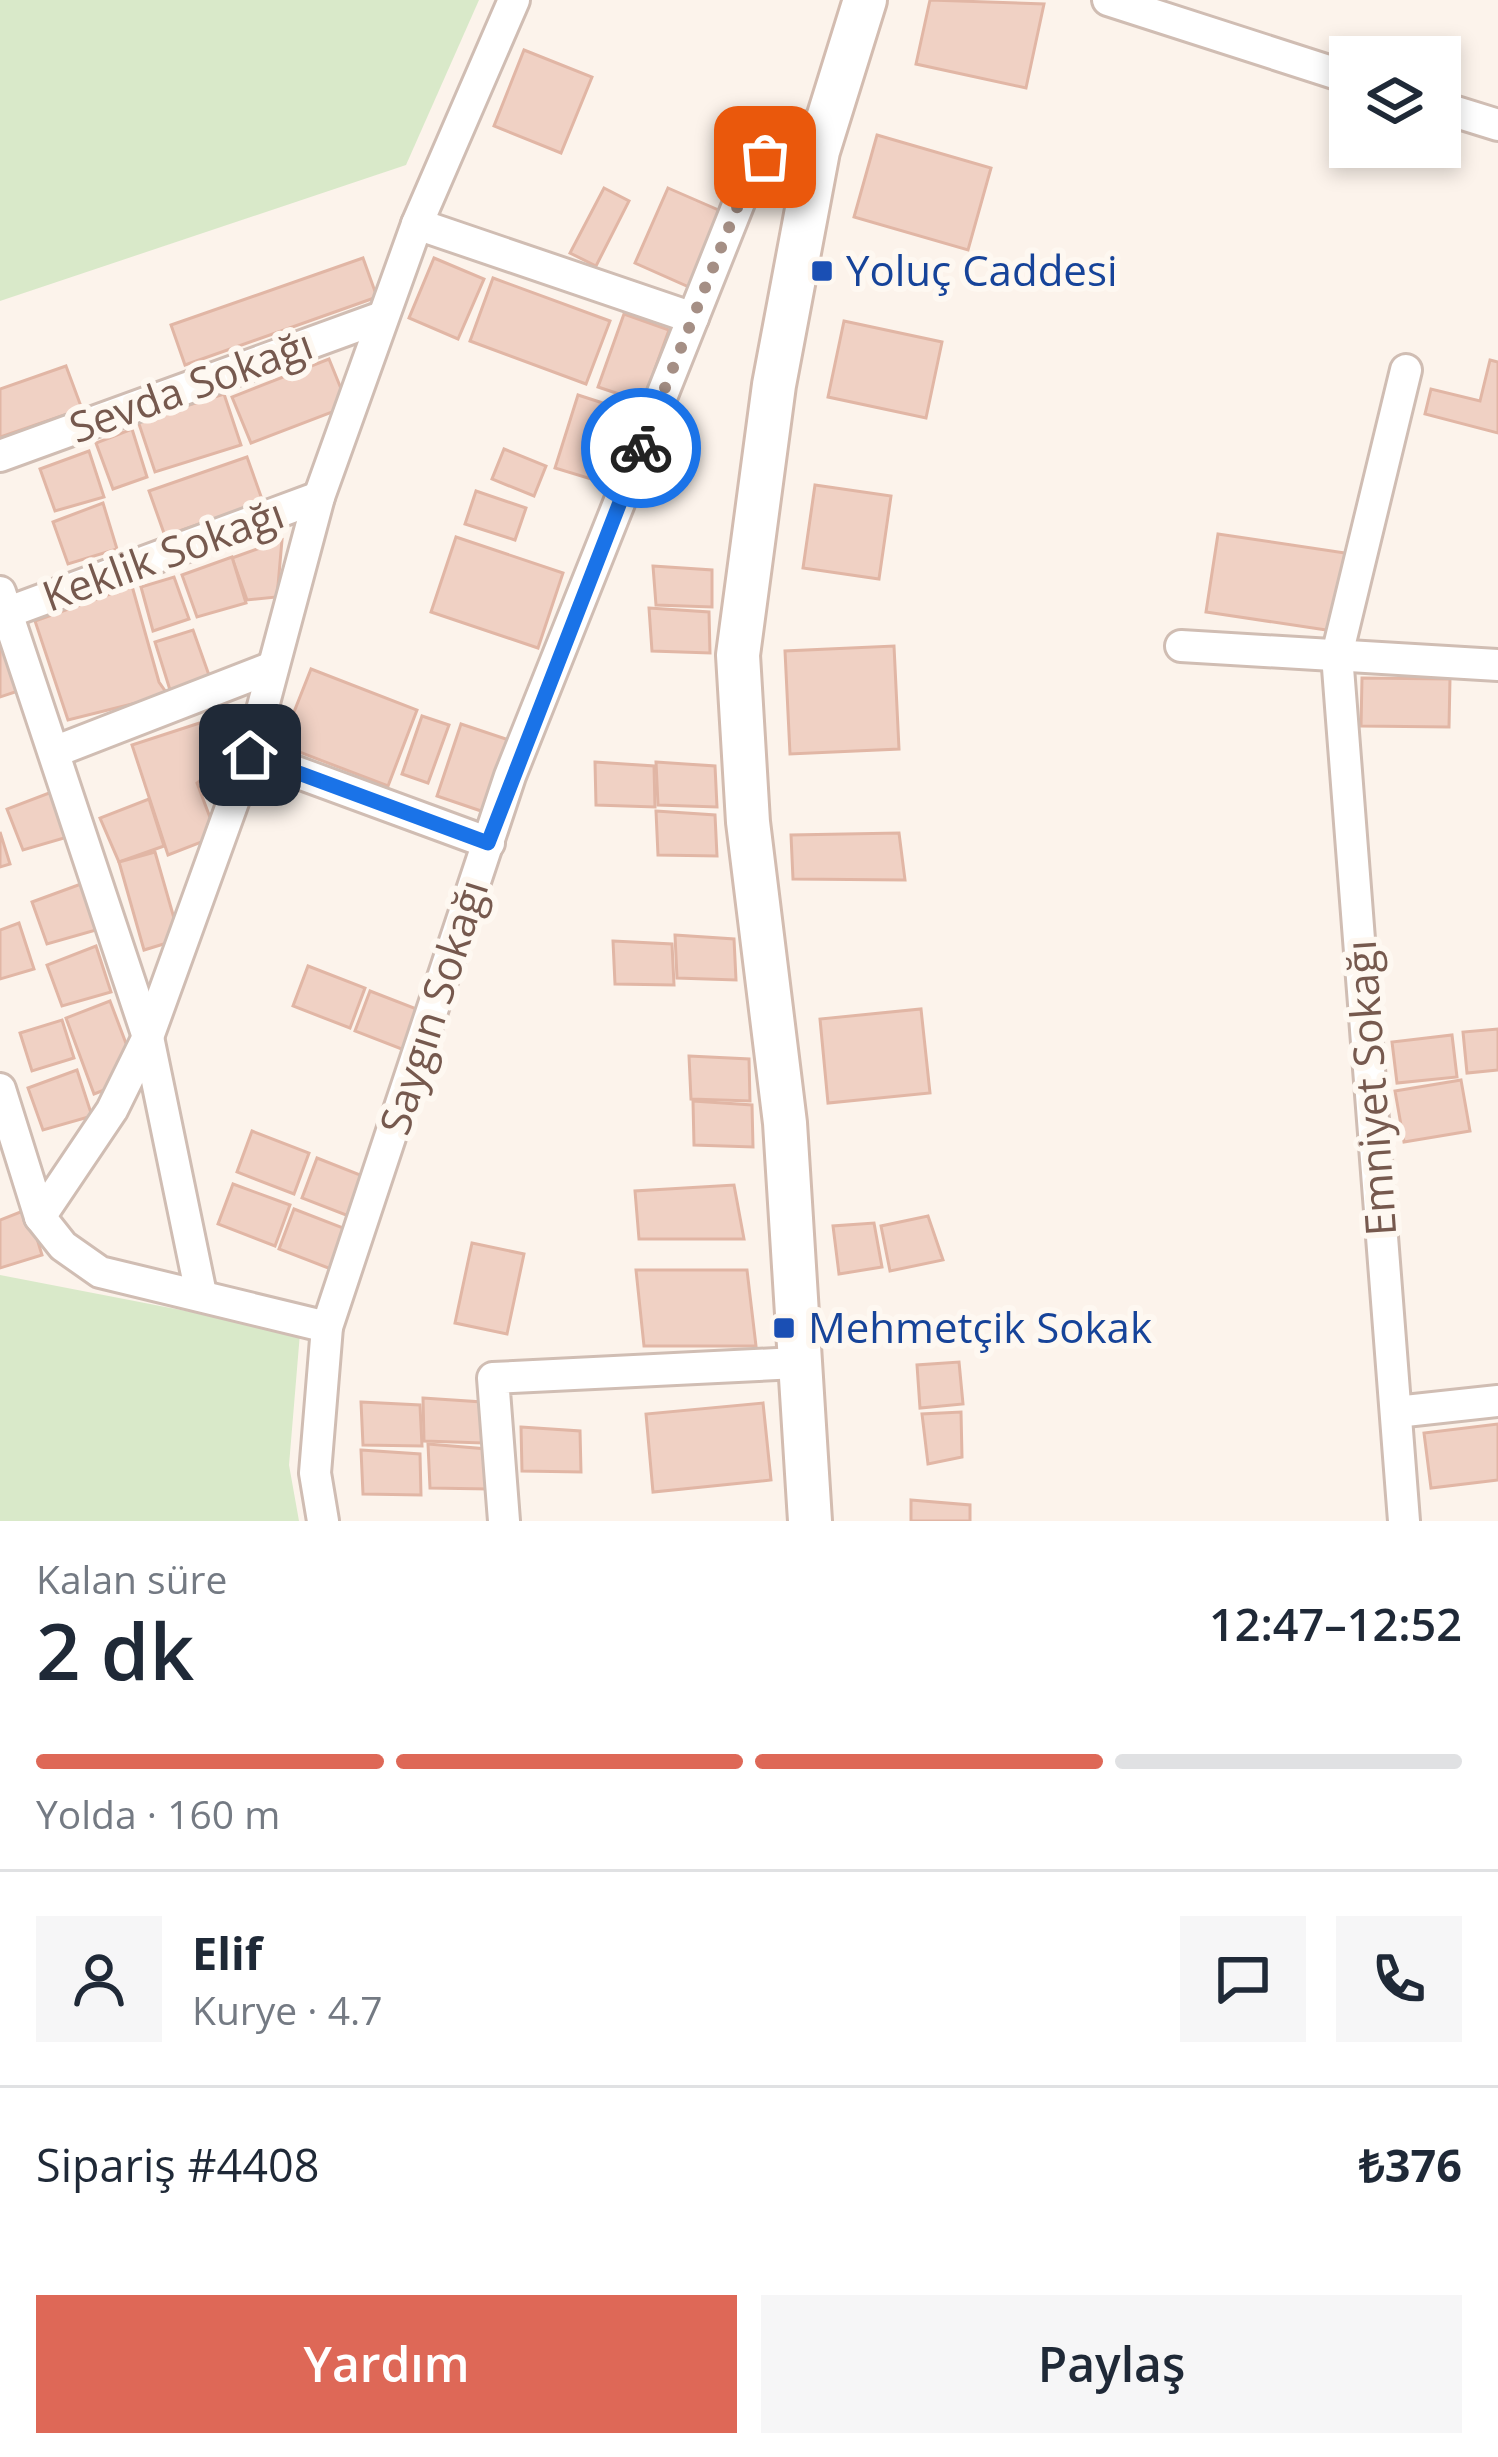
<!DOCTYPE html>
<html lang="tr">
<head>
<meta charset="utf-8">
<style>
  body { margin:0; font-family:"Open Sans",sans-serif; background:#f6f6f7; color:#1f2937; height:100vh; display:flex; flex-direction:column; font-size:45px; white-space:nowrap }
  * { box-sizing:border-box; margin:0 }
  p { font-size:39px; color:#747a83 }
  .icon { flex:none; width:66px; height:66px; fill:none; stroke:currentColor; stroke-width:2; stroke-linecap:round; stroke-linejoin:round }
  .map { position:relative; height:1521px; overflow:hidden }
  .sheet { display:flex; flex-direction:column; background:#fff; flex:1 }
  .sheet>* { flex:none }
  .buttons { position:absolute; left:1329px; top:36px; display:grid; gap:24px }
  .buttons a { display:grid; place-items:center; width:132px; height:132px; border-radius:0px; background:#fff; box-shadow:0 6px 18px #0003; font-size:60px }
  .pin { position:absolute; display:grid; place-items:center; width:102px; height:102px; color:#fff; margin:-51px; border-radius:24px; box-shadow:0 6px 18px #0006 }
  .courier { position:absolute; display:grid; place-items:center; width:120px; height:120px; margin:-60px; border:9px solid #1a73e8; border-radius:50%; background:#fff; color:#222; box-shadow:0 3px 15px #0007 }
  .headline em { font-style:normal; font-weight:600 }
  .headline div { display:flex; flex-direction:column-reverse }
  .headline { display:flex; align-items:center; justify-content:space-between; height:204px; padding:0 36px }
  h1 { font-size:78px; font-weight:600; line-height:90px }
  .bar { display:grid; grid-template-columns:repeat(4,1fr); gap:18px 12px; align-content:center; height:144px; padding:0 36px }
  .bar i { height:15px; border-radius:9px; background:#e0e1e3 }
  .bar .selected { background:#de6857 }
  .bar p { grid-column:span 4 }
  .line { display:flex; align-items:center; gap:30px; padding:0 36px; border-top:3px solid #e0e1e3 }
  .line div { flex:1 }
  .round { display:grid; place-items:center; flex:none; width:126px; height:126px; border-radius:0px; background:#f6f6f7 }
  .primary-button { display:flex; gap:24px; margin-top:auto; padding:24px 36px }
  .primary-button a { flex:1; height:138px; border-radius:0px; background:#de6857; color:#fff; font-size:48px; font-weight:600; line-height:138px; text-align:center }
  .primary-button a+a { background:#f6f6f7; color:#1f2937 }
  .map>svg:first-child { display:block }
  .green { fill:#d9e9c9 }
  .building { fill:#f0d1c4; stroke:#e1b6a5; stroke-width:3 }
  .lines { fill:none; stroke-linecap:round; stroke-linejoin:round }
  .street-casing { stroke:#d0bdb3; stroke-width:36 }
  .secondary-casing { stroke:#d3bcb0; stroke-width:48 }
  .street { stroke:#fff; stroke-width:30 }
  .secondary { stroke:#fff; stroke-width:42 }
  .done { stroke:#a58f85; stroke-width:12; stroke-dasharray:0 21.6 }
  .route { stroke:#1a73e8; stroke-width:15 }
  .transit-dot { fill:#1a4fb4; stroke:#fef8f1; stroke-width:4.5 }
  .labels { text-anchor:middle; stroke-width:12; stroke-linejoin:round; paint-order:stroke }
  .transit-label { font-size:42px; fill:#164399; stroke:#fef8f1; text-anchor:start }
  .street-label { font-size:42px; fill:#76594e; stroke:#fef8f1 }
</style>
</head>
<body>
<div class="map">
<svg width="1498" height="1521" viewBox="0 0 1498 1521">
  <rect width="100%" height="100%" fill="#fcf3eb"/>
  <!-- green -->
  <g class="green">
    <path d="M0,0H479L406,165L0,301Z"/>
    <path d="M0,1275L300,1333L289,1465L299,1521H0Z"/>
  </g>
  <!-- building -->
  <g class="building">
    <path d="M930,0L1044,4L1026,88L916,64Z"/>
    <path d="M524,50L592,77L561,153L494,126Z"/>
    <path d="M877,135L991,168L968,250L854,217Z"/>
    <path d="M604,188L629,201L596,266L570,253Z"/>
    <path d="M668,188L723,212L689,287L635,263Z"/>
    <path d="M363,258L377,297L185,365L171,325Z"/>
    <path d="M434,258L484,279L458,339L409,318Z"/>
    <path d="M493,278L610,321L586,384L470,341Z"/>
    <path d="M624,314L669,330L643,402L598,387Z"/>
    <path d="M844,321L942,342L926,418L828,397Z"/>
    <path d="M329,359L348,406L251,443L232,397Z"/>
    <path d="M1490,360L1498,362V433L1425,414L1431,389L1480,401Z"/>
    <path d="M66,366L82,409L0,437V389Z"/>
    <path d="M224,394L241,445L155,472L138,421Z"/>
    <path d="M578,395L637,414L614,486L555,468Z"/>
    <path d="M132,429L147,477L113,489L96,443Z"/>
    <path d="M504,449L546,466L534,496L492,479Z"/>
    <path d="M89,451L104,497L55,511L40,469Z"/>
    <path d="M247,457L263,502L165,536L149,491Z"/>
    <path d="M815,485L891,496L879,579L803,568Z"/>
    <path d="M476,491L526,508L515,540L465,524Z"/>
    <path d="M103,503L117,549L68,564L53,522Z"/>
    <path d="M1218,534L1345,553L1333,631L1206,612Z"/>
    <path d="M456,537L563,573L538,648L431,612Z"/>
    <path d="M282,540L277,597L247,600L232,558Z"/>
    <path d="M232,557L246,603L197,617L182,575Z"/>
    <path d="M653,566L712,570V607L656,605Z"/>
    <path d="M174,577L189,619L153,631L141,587Z"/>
    <path d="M132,586L159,682L168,695L68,720L35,621Z"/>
    <path d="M649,608L709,612L710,653L652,651Z"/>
    <path d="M193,630L210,678L170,690L155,642Z"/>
    <path d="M3,645L18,691L0,697V646Z"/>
    <path d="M894,646L899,749L790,754L785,651Z"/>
    <path d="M311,669L417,710L388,786L281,745Z"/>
    <path d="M1362,678L1450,679L1449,727L1361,726Z"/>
    <path d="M422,716L449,725L428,783L402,774Z"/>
    <path d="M215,718L227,760L197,783L217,836L168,855L132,745Z"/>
    <path d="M461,724L512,741L487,813L437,796Z"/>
    <path d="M595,762L654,766L655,807L596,805Z"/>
    <path d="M656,762L715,766L717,807L658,805Z"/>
    <path d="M57,790L71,836L23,850L7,809Z"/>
    <path d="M149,799L164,846L119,862L100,818Z"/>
    <path d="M656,811L715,815L717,856L658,855Z"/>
    <path d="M0,832L10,864L0,867Z"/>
    <path d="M899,833L905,880L793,879L791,835Z"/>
    <path d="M155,852L180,939L144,950L119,862Z"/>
    <path d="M81,884L96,930L47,944L32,902Z"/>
    <path d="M19,923L34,969L0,979V930Z"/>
    <path d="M675,935L734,939L736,980L677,978Z"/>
    <path d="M613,941L672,944L674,985L615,984Z"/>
    <path d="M96,946L111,992L62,1006L47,965Z"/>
    <path d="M308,966L365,988L350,1028L293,1006Z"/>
    <path d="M370,991L427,1013L412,1053L355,1031Z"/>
    <path d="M110,1001L130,1054L117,1085L94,1094L66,1018Z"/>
    <path d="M921,1009L930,1093L828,1103L820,1019Z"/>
    <path d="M62,1020L74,1058L32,1071L20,1033Z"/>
    <path d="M1498,1029V1070L1467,1073L1463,1032Z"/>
    <path d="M1452,1035L1457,1077L1397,1083L1392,1042Z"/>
    <path d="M689,1056L749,1059L750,1101L691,1099Z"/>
    <path d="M77,1070L92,1116L43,1130L28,1088Z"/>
    <path d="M1461,1080L1470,1131L1404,1142L1395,1091Z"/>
    <path d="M693,1101L752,1105L753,1147L694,1145Z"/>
    <path d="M252,1131L309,1153L294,1194L237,1172Z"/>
    <path d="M317,1158L373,1180L359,1220L302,1198Z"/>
    <path d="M233,1184L290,1205L275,1246L218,1224Z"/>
    <path d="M734,1185L744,1239H639L635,1191Z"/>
    <path d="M28,1209L42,1255L0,1268V1220Z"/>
    <path d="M294,1209L351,1231L336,1271L279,1249Z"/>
    <path d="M928,1216L943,1260L890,1271L881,1226Z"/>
    <path d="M874,1223L882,1267L839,1274L833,1226Z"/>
    <path d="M472,1243L524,1254L507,1334L455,1323Z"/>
    <path d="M636,1270H747L756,1346H644Z"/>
    <path d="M959,1362L963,1404L920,1408L917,1365Z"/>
    <path d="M423,1398L482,1402L483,1443L424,1441Z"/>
    <path d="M361,1402L420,1405L422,1446L363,1445Z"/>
    <path d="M763,1403L771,1480L653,1492L646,1414Z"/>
    <path d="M961,1412L962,1457L928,1464L922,1414Z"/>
    <path d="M1498,1424V1480L1431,1488L1424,1433Z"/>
    <path d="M521,1427L580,1431L581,1472L522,1471Z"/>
    <path d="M428,1444L487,1449L489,1489L430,1488Z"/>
    <path d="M361,1450L420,1454L421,1495L363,1494Z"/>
    <path d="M911,1500L970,1505V1521H911Z"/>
  </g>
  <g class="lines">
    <!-- street casing -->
    <g class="street-casing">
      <g id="street">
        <path d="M1108,0L1350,78"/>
        <path d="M1440,107L1498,125"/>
        <path d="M417,224L514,0"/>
        <path d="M0,456L382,317"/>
        <path d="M0,592L148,1037L201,1294"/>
        <path d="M6,613L319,497"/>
        <path d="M1181,646L1498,665"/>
        <path d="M54,752L273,667"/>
        <path d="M250,755L489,843"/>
        <path d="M0,1089L40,1217L63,1246L100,1272L327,1327"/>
        <path d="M40,1217L112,1110L148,1037L250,755L319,497L417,224L693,318"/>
        <path d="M1396,1412L1498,1401"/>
        <path d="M323,1521L315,1473L327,1327L510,776L748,180C771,149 782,125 823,126"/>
        <path d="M504,1521L493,1378L797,1363"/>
        <path d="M1404,1521L1337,655L1406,370"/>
      </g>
    </g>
    <!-- secondary casing -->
    <g class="secondary-casing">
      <path id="secondary" d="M810,1521L785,1123L748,822L738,655L774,385L818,151L865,0"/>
    </g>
    <!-- street -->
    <use href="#street" class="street"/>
    <!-- secondary -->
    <use href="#secondary" class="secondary"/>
  </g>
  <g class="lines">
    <!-- done -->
    <path class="done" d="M641,448L748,180L765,157"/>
    <!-- route -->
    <path class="route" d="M250,755L488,843L641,448"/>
  </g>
  <!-- markers -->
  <g class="transit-dot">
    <rect x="810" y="259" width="24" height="24" rx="6"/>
    <rect x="772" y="1316" width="24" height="24" rx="6"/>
  </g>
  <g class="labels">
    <!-- transit labels -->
    <g class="transit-label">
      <text x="846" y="286">Yoluç Caddesi</text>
      <text x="808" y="1343">Mehmetçik Sokak</text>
    </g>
    <!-- street labels -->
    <g class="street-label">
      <text transform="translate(191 386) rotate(-20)" y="15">Sevda Sokağı</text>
      <text transform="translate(163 555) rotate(-20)" y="15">Keklik Sokağı</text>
      <text transform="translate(434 1007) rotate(-72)" y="15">Saygın Sokağı</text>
      <text transform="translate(1371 1088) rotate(-94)" y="15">Emniyet Sokağı</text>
    </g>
  </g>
</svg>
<div class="buttons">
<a><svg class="icon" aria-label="layers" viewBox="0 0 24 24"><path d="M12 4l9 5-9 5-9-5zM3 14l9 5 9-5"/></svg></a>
</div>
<div class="pin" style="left:765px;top:157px;background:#ea580c"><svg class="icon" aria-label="bag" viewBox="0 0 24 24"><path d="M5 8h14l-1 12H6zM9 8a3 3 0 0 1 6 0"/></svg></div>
<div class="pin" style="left:250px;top:755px;background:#1f2937"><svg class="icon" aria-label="home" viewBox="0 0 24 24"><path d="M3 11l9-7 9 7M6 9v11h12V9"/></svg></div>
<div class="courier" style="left:641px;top:448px"><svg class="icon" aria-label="bike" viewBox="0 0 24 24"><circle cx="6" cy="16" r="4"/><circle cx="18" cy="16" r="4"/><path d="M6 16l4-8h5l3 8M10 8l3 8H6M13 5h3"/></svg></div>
</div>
<section class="sheet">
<div class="headline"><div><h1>2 dk</h1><p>Kalan süre</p></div><em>12:47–12:52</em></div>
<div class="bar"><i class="selected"></i><i class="selected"></i><i class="selected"></i><i></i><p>Yolda · 160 m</p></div>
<div class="line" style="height:216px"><a class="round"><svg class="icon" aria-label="person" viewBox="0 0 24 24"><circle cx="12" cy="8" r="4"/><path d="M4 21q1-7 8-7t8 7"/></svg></a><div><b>Elif</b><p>Kurye · 4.7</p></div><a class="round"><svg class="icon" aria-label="chat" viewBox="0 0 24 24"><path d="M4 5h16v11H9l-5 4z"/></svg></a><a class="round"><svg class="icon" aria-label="phone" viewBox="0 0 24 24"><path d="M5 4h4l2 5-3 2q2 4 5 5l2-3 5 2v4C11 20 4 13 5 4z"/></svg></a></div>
<div class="line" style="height:156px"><div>Sipariş #4408</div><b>₺376</b></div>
<div class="primary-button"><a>Yardım</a><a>Paylaş</a></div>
</section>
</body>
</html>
